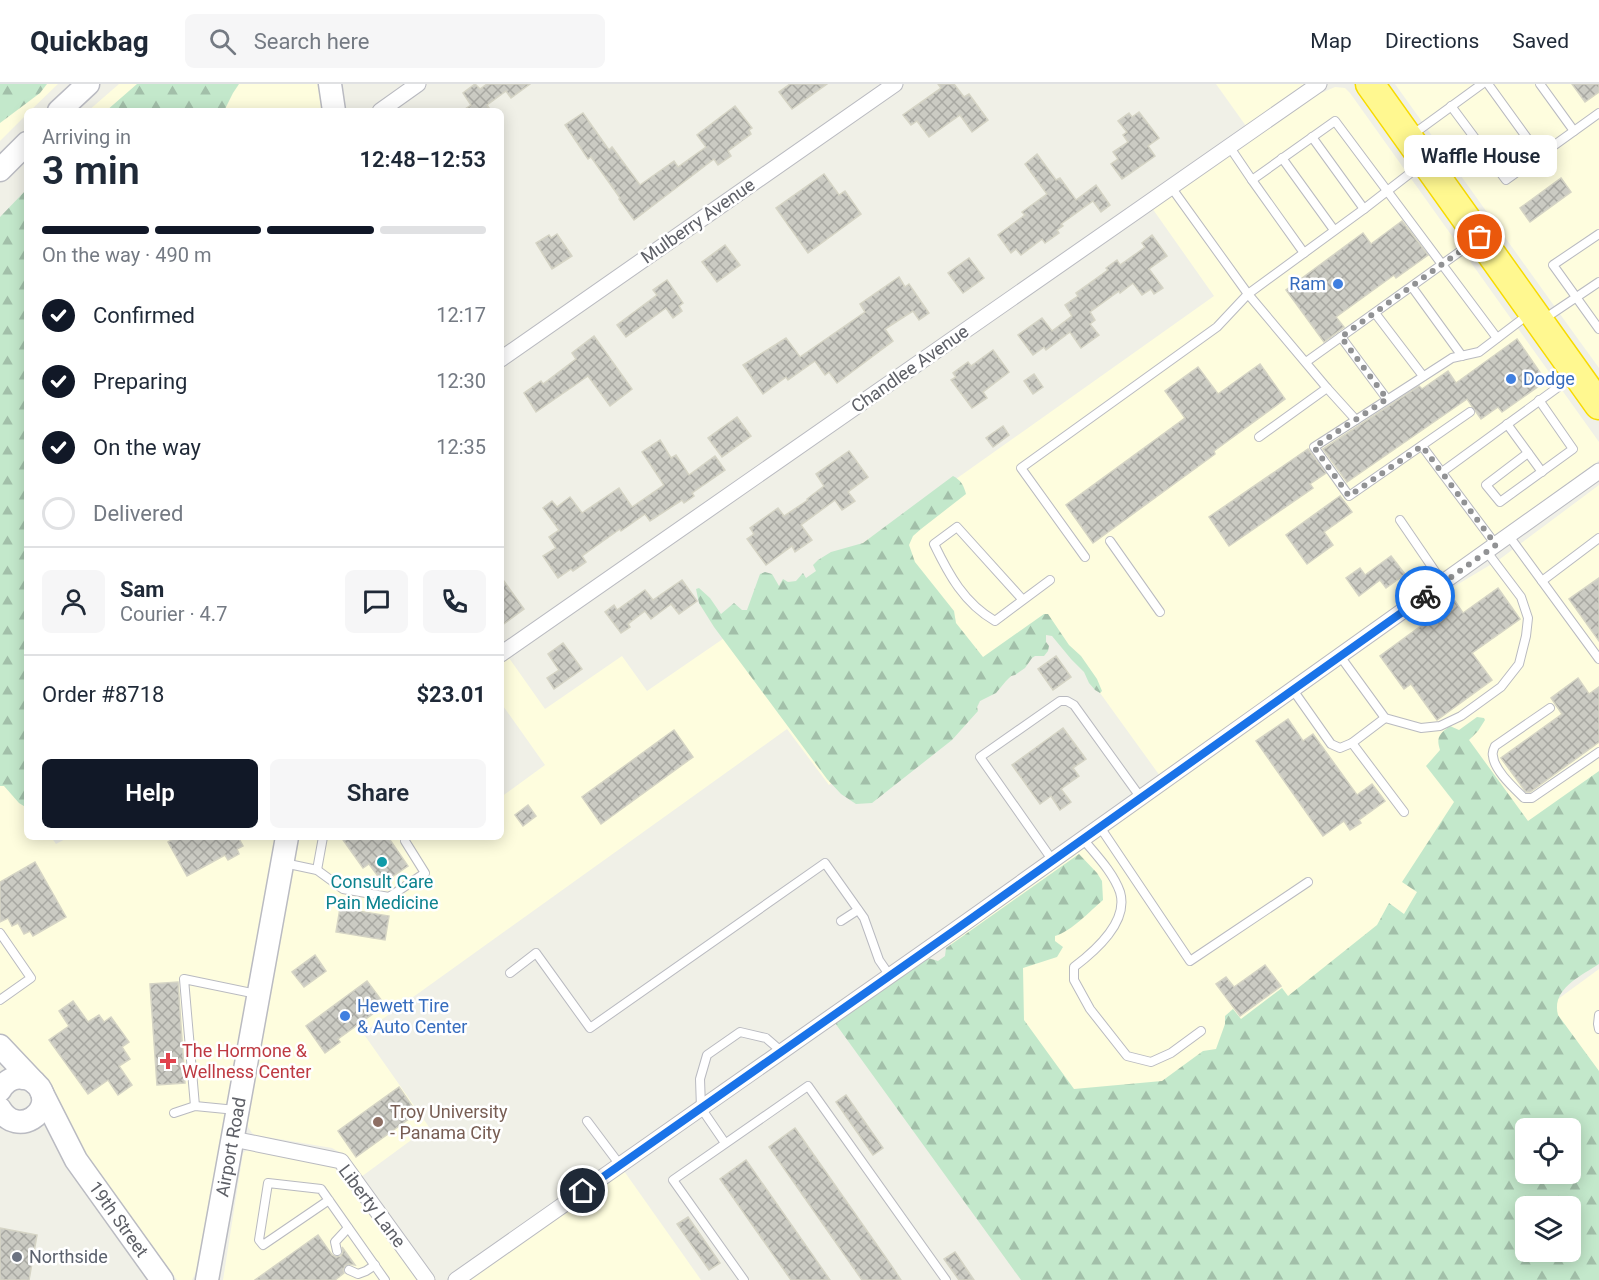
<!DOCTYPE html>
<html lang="en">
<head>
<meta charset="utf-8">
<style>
  body { margin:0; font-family:Roboto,sans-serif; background:#f6f6f7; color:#1f2937; height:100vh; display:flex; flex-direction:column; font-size:22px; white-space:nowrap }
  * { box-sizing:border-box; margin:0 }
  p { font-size:20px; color:#747a83 }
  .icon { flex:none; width:33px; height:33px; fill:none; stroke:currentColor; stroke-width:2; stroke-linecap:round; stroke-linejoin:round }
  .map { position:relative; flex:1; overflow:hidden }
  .sheet { position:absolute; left:24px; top:24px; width:480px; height:732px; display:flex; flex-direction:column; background:#fff; border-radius:9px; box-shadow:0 3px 15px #0003 }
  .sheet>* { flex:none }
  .tools { position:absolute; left:1515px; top:1034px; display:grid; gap:12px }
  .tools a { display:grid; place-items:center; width:66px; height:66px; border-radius:9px; background:#fff; box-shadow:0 3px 15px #0003; font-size:30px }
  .pin { position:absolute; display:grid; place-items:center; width:51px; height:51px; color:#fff; margin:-26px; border:3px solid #fff; border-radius:50%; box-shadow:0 2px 6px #0007 }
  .courier { position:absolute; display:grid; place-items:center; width:60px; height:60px; margin:-30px; border:4px solid #1a73e8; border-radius:50%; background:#fff; color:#222; box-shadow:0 2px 8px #0007 }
  .bubble { position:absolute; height:42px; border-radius:9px; background:#fff; box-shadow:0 3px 15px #0003; font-size:20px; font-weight:600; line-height:42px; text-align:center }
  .overview em { font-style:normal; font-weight:600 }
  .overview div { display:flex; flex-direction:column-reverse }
  .overview { display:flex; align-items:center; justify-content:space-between; height:102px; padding:0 18px }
  h1 { font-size:39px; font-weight:600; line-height:45px }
  .bar { display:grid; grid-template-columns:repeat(4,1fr); gap:9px 6px; align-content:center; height:72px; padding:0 18px }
  .bar i { height:8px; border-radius:4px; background:#e0e1e3 }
  .bar .active { background:#111827 }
  .bar p { grid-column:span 4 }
  .line { display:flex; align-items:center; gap:15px; padding:0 18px; border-top:2px solid #e0e1e3 }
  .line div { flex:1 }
  .round { display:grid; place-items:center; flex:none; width:63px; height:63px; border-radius:9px; background:#f6f6f7 }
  ol { padding:0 18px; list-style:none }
  li { display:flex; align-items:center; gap:18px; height:66px }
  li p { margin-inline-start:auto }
  li .icon { padding:6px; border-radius:50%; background:#111827; color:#fff; stroke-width:4 }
  li:last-child { color:#747a83 }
  li i { width:33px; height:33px; border:3px solid #e0e1e3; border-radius:50% }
  .action { display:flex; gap:12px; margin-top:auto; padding:12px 18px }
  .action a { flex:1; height:69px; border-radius:9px; background:#111827; color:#fff; font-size:24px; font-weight:600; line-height:69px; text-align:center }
  .action a+a { background:#f6f6f7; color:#1f2937 }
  header { display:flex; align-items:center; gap:36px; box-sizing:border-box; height:84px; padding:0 30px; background:#fff; border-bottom:2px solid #e0e1e3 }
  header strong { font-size:28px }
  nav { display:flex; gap:33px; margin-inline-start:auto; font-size:21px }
  .search { width:420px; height:54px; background:#f6f6f7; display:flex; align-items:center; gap:15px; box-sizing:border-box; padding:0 21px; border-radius:9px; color:#747a83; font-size:22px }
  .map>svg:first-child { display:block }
  .commercial { fill:#fefdde }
  .forest { fill:url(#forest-firs); fill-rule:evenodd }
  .building { fill:url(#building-cross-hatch); stroke:#d5d4c5; stroke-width:1.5 }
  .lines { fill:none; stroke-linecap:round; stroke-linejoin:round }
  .lane-casing { stroke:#b9bac0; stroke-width:10 }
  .street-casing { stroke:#b9bac0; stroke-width:17 }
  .secondary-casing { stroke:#babbc2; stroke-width:25 }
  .highway-casing { stroke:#f7db00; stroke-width:31 }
  .lane { stroke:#fff; stroke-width:8 }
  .street { stroke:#fff; stroke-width:15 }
  .secondary { stroke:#fff; stroke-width:22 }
  .highway { stroke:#fff890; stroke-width:28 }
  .done { stroke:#919294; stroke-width:6; stroke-dasharray:0 10.8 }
  .route { stroke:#1a73e8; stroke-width:8 }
  .shop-dot { fill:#3f7fe0; stroke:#fff; stroke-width:2 }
  .culture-dot { fill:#0f9aa8; stroke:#fff; stroke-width:2 }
  .health-dot { fill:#e0444e; stroke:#fff; stroke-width:2 }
  .education-dot { fill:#8d6e63; stroke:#fff; stroke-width:2 }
  .worship-dot { fill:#6b7280; stroke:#fff; stroke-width:2 }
  .labels { text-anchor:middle; stroke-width:5; stroke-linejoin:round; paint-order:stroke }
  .street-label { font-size:18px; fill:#5e6067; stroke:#fff }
  .shop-label { font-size:18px; fill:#366cbe; stroke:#fff; text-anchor:start }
  .culture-label { font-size:18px; fill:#0d838f; stroke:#fff }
  .health-label { font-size:18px; fill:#be3a42; stroke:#fff; text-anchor:start }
  .education-label { font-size:18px; fill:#785e54; stroke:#fff; text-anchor:start }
  .worship-label { font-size:18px; fill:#5b616d; stroke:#fff; text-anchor:start }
</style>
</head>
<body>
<header>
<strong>Quickbag</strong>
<div class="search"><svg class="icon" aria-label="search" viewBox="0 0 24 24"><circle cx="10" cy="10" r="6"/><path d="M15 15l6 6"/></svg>Search here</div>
<nav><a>Map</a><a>Directions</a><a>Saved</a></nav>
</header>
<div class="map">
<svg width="1599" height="1196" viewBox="0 0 1599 1196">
  <defs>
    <pattern id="forest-firs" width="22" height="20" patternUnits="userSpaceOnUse" patternTransform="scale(1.5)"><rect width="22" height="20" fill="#c3e8cb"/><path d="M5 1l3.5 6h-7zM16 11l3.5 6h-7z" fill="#a2bfa9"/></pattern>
    <pattern id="building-cross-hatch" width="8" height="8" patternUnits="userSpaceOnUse" patternTransform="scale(1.5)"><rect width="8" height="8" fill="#cbcbc3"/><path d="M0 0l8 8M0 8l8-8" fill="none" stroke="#a8a8a2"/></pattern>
  </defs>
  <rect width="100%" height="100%" fill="#f0f0e7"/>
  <!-- commercial -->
  <g class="commercial">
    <path d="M0,0H58L30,27H27V30L0,57Z"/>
    <path d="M119,0H319L323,27H88Z"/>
    <path d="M1216,0H1305L1246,42Z"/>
    <path d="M1395,0H1599V284L1565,237Z"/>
    <path d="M1335,3L1345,4L1350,9L1599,358V376L1596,379L1160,692L1051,541L829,701L787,645L363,949L429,1043L361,1093L346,1072L332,1064L255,1051L252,1049L248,1043L247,1036L298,753H501V713L545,681L501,619V579L509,574L545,625L622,572L647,607L963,390L1214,212L1152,124L1312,13Z"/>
    <path d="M1599,401V699L1095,1061L949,858L1445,508L1500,475Z"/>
    <path d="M0,680L27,719V753H51L56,760L69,753H275L197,1186L192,1196H177L0,952Z"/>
    <path d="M1599,885V1003L1543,926Z"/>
    <path d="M247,1066L331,1081L335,1084L417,1196H223L243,1069Z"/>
    <path d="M624,1087L701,1196H468Z"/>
  </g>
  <!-- forest -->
  <g class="forest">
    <path d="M0,0H47L40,9L0,39Z"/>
    <path d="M137,0H239L233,9L224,27H106Z"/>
    <path d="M27,105V724L19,719L4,702H0V133Z"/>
    <path d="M953,392C961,396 964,402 966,410L921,445L913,452L909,461L915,478L954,527L956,539L983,573L1044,530H1048L1069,561L1081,572L1097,595L1102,607L1100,609L1095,606L1089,599L1084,588L1071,575L1052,552L1046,551V558L1049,562L1048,567L1044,572H1035L1032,574L1025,584L1015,591L1011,592L1006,597L996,609L980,617L977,623L978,627L952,656L872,719L856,720L841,710L827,695L714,543L699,519L696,505L699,504L710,514L721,530L734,519L742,526H747L760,490L765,488L772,490L779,502L783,495L788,498L796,497L803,489L806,494L816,487L813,481L818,476L831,468L863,459Z"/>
    <path d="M1477,633L1484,634L1485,636L1478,647L1469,656L1528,737L1599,687V880C1581,892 1551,905 1558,931L1599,987V1196H1021L835,939L928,874L938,877L945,872L946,864L1079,770L1097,789L1102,797L1103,816C1090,827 1072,847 1055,852V857L1063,863L1057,873L1023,884L1024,936L1074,1005L1162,997L1203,967L1216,965L1225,940V932L1233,925L1241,935L1282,904L1288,912L1377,841L1389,819L1404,830L1417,808L1402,798L1454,718L1426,682L1440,666C1436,653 1439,650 1450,642L1459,646ZM1526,1044H1570V1089H1526ZM1526,1122H1570V1167H1526Z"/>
  </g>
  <!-- building -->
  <g class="building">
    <path d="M475,0L480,5L487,0H530L511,14L506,7L487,21L491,27H462L471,21L463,9Z"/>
    <path d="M790,0H827L792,25L779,8Z"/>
    <path d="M938,0H954L964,13L969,10L988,36L972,48L960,31L929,53L917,37L911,41L903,31L941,4Z"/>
    <path d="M1572,0H1599V8L1585,18Z"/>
    <path d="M735,22L752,44L749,46L751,50L728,67L731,72L718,81L714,75L634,136L619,115L620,114L591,73L588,75L565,41L583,29L609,66L612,63L640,101L674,77L678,83L706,63L697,51Z"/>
    <path d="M1139,28L1159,54L1148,62L1155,72L1122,95L1111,80L1118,75L1113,68L1128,58L1123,51L1127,48L1118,37L1129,29L1132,33Z"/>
    <path d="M1037,70L1056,96L1060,94L1076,116L1096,101L1110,121L1101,128L1093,117L1061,140L1063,142L1057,146L1059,149L1045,159L1042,155L1021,171L1016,165L1011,169L998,151L1025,131L1022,128L1047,110L1025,80Z"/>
    <path d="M824,90L839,111L845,107L861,130L808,169L776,124Z"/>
    <path d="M1561,94L1571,108L1530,138L1520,124Z"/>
    <path d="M1402,137L1428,171L1396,194L1394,191L1336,233L1344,243L1324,258L1286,206L1363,149L1371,160Z"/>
    <path d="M557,150L572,172L552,185L536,159L549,151L551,154Z"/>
    <path d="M1152,151L1167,172L1149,185L1163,204L1154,210L1151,205L1142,211L1133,199L1120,209L1119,207L1090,228L1095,236L1090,240L1099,251L1081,264L1070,248L1046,266L1044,263L1033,271L1018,251L1042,234L1052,247L1072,232L1065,221L1078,212L1076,209L1108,186L1106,184L1117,176L1120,181L1137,169L1145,163L1142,159Z"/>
    <path d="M725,161L740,181L717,198L702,178Z"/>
    <path d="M969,174L984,194L963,209L948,189Z"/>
    <path d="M899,193L905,203L909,200L929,229L919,236L913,227L885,245L893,257L837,299L829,288L825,291L815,277L788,296L786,293L763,310L743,281L786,254L800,273L865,228L860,220Z"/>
    <path d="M667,196L683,219L679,222L682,227L673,234L666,224L626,253L617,241L657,211L653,206Z"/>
    <path d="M594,252L632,305L610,322L588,292L536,328L524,309L541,297L543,300L576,275L572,269Z"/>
    <path d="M1517,255L1546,297L1502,328L1498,323L1481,335L1467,315L1347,398L1323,365L1419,302L1422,305L1448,287L1456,299Z"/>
    <path d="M993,266L1009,288L983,308L987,314L972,324L951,296L956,293L953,289L968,278L971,282Z"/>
    <path d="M1260,280L1285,315L1214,367L1215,370L1093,459L1066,421L1185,334L1165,307L1198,283L1218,310Z"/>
    <path d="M1034,290L1043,303L1033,310L1024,297Z"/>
    <path d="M737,333L751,352L722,373L708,354Z"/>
    <path d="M1003,342L1009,351L993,363L986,354Z"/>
    <path d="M660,356L671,374L676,371L689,391L715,372L725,386L692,409L694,412L684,419L682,416L650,437L645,430L621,447L620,445L582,472L586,478L573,487L571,485L558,494L543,472L556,464L549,453L559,446L543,424L552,417L557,423L570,413L582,429L619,404L632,423L664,401L642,368Z"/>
    <path d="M1308,365L1326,389L1310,400L1313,404L1229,462L1209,433Z"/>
    <path d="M849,367L868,393L848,408L855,417L842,426L835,416L801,441L812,456L795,468L792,462L766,481L747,455L754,450L750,444L778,424L784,432L808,416L807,415L824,402L816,390Z"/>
    <path d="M1340,412L1352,428L1324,448L1333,461L1307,480L1286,451Z"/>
    <path d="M1391,472L1405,490L1386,504L1380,496L1359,512L1346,494L1360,484L1365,491Z"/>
    <path d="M501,493L524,525L501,542Z"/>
    <path d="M1599,494V557L1569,515Z"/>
    <path d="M682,496L697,517L679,530L671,520L651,535L645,527L628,540L630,543L621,549L605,528L614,521L617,526L645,506L653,516Z"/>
    <path d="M1498,504L1520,535L1472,569L1492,596L1437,636L1411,600L1404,605L1380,572L1455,517L1463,529Z"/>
    <path d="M563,559L582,585L554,605L547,594L559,586L548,570Z"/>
    <path d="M1056,572L1071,593L1053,606L1038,585Z"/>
    <path d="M1578,594L1589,610L1599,603V658L1530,708H1526L1501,674L1562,630L1551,614Z"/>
    <path d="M1288,635L1303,657L1313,650L1357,711L1372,700L1385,717L1359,736L1361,739L1350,746L1344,737L1323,752L1256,657Z"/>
    <path d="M1063,644L1086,675L1073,684L1079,692L1061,705L1071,718L1060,726L1051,712L1040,720L1012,681Z"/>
    <path d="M674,646L693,673L601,740L582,713Z"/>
    <path d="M528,721L536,732L523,742L515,731Z"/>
    <path d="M176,753H238L243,762L237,765L239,770L228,776L225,771L187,792L168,758Z"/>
    <path d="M341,753H388L408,782L383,799L369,780L363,784Z"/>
    <path d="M35,778L66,833L33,852L30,847L24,850L18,839L12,842L8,834L0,838V798Z"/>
    <path d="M340,824L389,832L385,856L336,848Z"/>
    <path d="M315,871L326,887L304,903L292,888Z"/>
    <path d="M1265,881L1281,902L1240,932L1216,900L1226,893L1234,903Z"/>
    <path d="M367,897L385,921L338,955L340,958L325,969L306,942Z"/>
    <path d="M178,898L185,999L157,1001L150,900Z"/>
    <path d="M73,917L88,938L99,931L104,938L111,933L129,958L122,963L130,975L119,982L132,1001L118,1011L108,996L88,1010L49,956L69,942L59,927Z"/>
    <path d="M399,1003L417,1029L356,1073L338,1047Z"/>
    <path d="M846,1011L883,1064L873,1071L836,1018Z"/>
    <path d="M795,1044L893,1184L901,1196H862L769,1063Z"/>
    <path d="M746,1076L830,1196H791L720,1095Z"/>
    <path d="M688,1133L720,1179L709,1186L677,1140Z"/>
    <path d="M0,1144L37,1151L29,1196H0Z"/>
    <path d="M318,1151L332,1171L336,1173L341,1172L343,1168L342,1163L355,1181L349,1180L345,1182L343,1186L344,1189L335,1196H255Z"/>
    <path d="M955,1168L974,1196H959L944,1175Z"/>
  </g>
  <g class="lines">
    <!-- lane casing -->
    <g class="lane-casing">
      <g id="lane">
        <path d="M1488,0L1540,72"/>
        <path d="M1540,0L1574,47"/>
        <path d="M1451,22L1506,96L1599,29"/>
        <path d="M1412,51L1482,0"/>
        <path d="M1312,53L1364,125"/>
        <path d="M1229,62L1252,96L1335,37L1497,254"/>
        <path d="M1282,74L1334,146"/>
        <path d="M1252,96L1304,169"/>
        <path d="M1171,103L1248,210L1327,304L1259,353"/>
        <path d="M1599,150L1553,181L1599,245"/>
        <path d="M1412,203L1462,272"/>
        <path d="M1375,229L1423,292"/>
        <path d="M1544,235L1599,198"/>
        <path d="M1341,253L1387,315"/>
        <path d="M1306,278L1476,156"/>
        <path d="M1327,304L1356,336L1452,274L1479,268L1529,230"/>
        <path d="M1356,336L1314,363L1349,412L1470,328"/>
        <path d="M1507,340L1542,388"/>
        <path d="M1422,362L1496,461"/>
        <path d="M1528,369L1486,401L1500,418L1573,365L1539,316"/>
        <path d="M1442,388L1572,293"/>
        <path d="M1400,436L1443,499"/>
        <path d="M1509,452L1599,575"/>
        <path d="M1110,457L1160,528"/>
        <path d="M1085,473L1021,384L1217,243L1248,210L1364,125L1422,80"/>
        <path d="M1542,497L1599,454"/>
        <path d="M1023,516L957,443L934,460C949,491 964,519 995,537L1050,496"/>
        <path d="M1340,572L1385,634L1421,644L1440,642L1461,632L1501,603L1519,580L1526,552L1528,534L1521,513L1487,468"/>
        <path d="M1293,606L1331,660L1340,664L1352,659L1385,634"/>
        <path d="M1550,624L1495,662C1494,664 1492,669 1493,672C1494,686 1514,704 1524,714H1532L1599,668"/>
        <path d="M1352,659L1404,728"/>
        <path d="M1100,743L1190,877L1308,798"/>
        <path d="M1083,755C1096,771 1113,788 1120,808C1129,838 1095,867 1074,883V896L1090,925L1127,972L1151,978L1171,969L1201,947"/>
        <path d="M1053,777L980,673L1060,617H1067L1074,621L1141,714"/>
        <path d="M284,779L317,786L343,805L389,813L425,789L405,757"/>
        <path d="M317,786L323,753"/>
        <path d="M841,837L858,826"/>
        <path d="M0,849L31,894L0,916"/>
        <path d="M510,889L536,869L590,944L825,779L864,834L879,876L890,892"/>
        <path d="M1599,931L1598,940L1599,945"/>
        <path d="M195,1022L184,895L257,910"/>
        <path d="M174,1029L195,1022L236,1026"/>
        <path d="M587,1037L620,1081"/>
        <path d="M725,1059L701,1024L700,995L707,971L740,948L766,954L781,967"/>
        <path d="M329,1116L263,1161L259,1156L268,1099L321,1105L385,1196"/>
        <path d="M337,1167L335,1158L348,1144"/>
        <path d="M349,1186L358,1190L366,1187L375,1181"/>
        <path d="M744,1196L673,1096L808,1002L946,1196"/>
      </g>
    </g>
    <!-- street casing -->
    <g class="street-casing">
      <g id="street">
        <path d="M380,27L418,0"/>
        <path d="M501,275L895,0"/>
        <path d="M501,570L1319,0"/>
        <path d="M233,1055L341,1077L427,1196"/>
        <path d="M456,1196L955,846L1599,387"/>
      </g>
    </g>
    <!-- secondary casing -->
    <g class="secondary-casing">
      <g id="secondary">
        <path d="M330,0L334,27"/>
        <path d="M59,27L88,0"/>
        <path d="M0,86L27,59"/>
        <path d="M0,962L34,998"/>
        <path d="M0,1006C5,998 13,992 23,994C29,994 35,998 39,1003C56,1028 17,1054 0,1025"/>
        <path id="s1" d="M42,1009L76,1076L162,1196"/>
        <path id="s2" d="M207,1196L287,753"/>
      </g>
    </g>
    <!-- highway casing -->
    <g class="highway-casing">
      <path id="highway" d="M1370,0L1599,321"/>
    </g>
    <!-- lane -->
    <use href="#lane" class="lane"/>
    <!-- street -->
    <use href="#street" class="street"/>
    <!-- secondary -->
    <use href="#secondary" class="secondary"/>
    <!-- highway -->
    <use href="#highway" class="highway"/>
  </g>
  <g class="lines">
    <!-- done -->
    <path class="done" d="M1425,512L1496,461L1422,362L1349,412L1314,363L1387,315L1341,253L1480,153"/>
    <!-- route -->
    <path class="route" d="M583,1107L955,846L1425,512"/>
  </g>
  <!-- markers -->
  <g class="shop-dot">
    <circle cx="1338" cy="200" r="6"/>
    <circle cx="1511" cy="295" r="6"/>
    <circle cx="345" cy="932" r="6"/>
  </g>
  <circle class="culture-dot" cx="382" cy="778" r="6"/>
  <path class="health-dot" d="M165 968h6v6h6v6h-6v6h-6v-6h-6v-6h6z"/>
  <circle class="education-dot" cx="378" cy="1038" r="6"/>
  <circle class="worship-dot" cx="17" cy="1173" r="6"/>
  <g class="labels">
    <!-- street labels -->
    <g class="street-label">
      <text transform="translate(698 137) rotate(-35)" y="6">Mulberry Avenue</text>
      <text transform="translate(910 285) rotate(-35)" y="6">Chandlee Avenue</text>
      <text dy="6" stroke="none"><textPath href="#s2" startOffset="135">Airport Road</textPath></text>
      <text transform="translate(372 1122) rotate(53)" y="6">Liberty Lane</text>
      <text dy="6" stroke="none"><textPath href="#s1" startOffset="148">19th Street</textPath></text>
    </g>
    <!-- shop labels -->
    <g class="shop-label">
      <text x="1326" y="206" text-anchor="end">Ram</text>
      <text x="1523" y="301">Dodge</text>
      <text x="357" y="928">Hewett Tire<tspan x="357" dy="21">&amp; Auto Center</tspan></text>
    </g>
    <!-- culture labels -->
    <g class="culture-label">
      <text x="382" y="804">Consult Care<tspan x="382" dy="21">Pain Medicine</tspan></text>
    </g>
    <!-- health labels -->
    <g class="health-label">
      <text x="182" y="973">The Hormone &amp;<tspan x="182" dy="21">Wellness Center</tspan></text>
    </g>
    <!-- education labels -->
    <g class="education-label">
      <text x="390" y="1034">Troy University<tspan x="390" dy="21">- Panama City</tspan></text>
    </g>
    <!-- worship labels -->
    <g class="worship-label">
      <text x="29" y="1179">Northside</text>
    </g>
  </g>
</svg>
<div class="tools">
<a><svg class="icon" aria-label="locate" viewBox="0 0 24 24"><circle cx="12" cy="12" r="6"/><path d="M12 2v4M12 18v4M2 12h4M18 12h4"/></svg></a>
<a><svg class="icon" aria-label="layers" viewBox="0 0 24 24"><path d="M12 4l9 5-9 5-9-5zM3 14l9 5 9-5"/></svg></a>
</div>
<div class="pin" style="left:1480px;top:153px;background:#ea580c"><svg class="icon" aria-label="bag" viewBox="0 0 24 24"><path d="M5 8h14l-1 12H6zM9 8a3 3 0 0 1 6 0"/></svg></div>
<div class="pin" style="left:583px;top:1107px;background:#1f2937"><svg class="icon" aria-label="home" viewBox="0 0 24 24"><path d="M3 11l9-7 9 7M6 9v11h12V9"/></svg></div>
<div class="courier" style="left:1425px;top:512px"><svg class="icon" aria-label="bike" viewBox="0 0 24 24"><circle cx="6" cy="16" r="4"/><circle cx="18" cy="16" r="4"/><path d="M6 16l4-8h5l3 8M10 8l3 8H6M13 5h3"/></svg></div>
<div class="bubble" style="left:1404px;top:51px;width:153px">Waffle House</div>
<section class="sheet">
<div class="overview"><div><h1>3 min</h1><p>Arriving in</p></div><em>12:48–12:53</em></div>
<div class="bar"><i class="active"></i><i class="active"></i><i class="active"></i><i></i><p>On the way · 490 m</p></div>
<ol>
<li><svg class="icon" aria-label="check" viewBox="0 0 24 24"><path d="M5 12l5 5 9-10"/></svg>Confirmed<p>12:17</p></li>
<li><svg class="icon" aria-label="check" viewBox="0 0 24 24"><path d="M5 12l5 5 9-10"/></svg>Preparing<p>12:30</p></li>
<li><svg class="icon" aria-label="check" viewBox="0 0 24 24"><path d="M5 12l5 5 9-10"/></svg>On the way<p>12:35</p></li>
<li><i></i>Delivered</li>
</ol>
<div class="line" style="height:108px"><a class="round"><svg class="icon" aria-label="person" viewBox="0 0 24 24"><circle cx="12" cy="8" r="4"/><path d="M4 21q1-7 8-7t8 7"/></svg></a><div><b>Sam</b><p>Courier · 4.7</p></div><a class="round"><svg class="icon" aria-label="chat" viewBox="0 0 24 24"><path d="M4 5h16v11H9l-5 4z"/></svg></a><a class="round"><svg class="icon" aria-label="phone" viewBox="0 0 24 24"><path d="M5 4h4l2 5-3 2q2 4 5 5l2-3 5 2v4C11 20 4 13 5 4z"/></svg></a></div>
<div class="line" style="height:78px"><div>Order #8718</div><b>$23.01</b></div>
<div class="action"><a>Help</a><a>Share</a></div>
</section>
</div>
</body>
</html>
